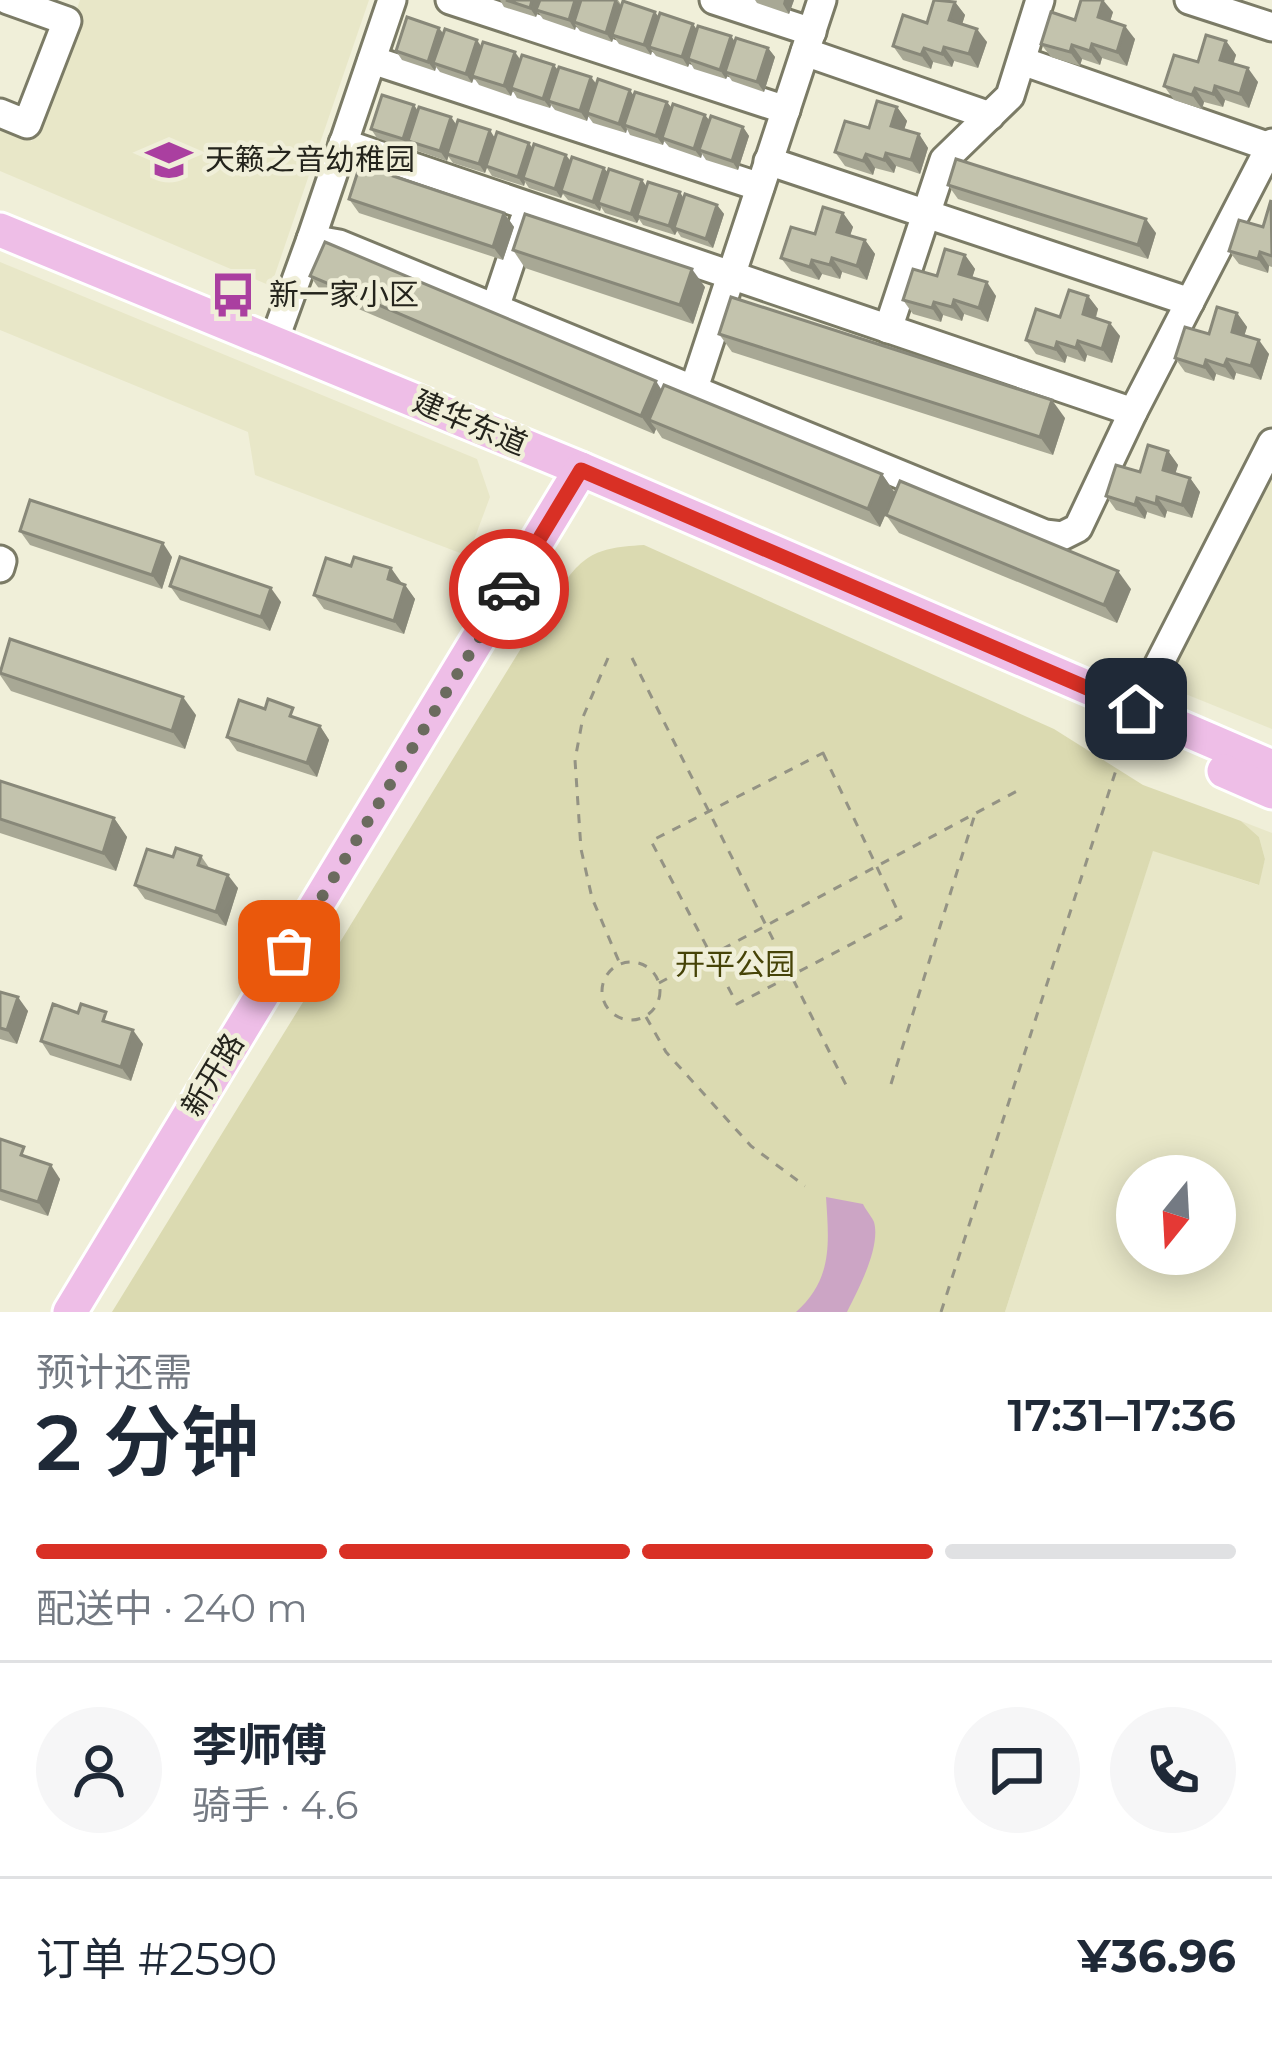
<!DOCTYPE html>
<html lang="zh">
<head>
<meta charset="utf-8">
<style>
  body { margin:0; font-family:Montserrat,"Noto Sans SC",sans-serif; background:#f6f6f7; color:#1f2937; height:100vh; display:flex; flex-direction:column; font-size:45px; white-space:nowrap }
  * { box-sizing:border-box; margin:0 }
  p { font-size:39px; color:#747a83 }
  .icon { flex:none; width:66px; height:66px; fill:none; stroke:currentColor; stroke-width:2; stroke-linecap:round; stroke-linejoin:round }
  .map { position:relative; height:1312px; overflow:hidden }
  .side { display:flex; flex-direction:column; background:#fff; flex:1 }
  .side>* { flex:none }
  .needle { width:78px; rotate:198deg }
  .fabs { position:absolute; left:1116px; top:1155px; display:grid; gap:24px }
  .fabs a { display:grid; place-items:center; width:120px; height:120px; border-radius:50%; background:#fff; box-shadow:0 6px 30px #0003; font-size:60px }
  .pin { position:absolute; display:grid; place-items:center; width:102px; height:102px; color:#fff; margin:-51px; border-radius:24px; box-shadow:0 6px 18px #0006 }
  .courier { position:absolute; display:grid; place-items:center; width:120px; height:120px; margin:-60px; border:9px solid #d93025; border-radius:50%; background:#fff; color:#222; box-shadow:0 3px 15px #0007 }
  .headline em { font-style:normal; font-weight:600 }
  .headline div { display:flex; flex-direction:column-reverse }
  .headline { display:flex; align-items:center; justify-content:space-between; height:204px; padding:0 36px }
  h1 { font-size:78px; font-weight:600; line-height:90px }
  .bar { display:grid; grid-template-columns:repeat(4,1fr); gap:18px 12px; align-content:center; height:144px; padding:0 36px }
  .bar i { height:15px; border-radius:9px; background:#e0e1e3 }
  .bar .on { background:#d93025 }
  .bar p { grid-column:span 4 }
  .line { display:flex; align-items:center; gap:30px; padding:0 36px; border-top:3px solid #e0e1e3 }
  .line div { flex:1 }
  .round { display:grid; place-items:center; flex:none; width:126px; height:126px; border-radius:63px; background:#f6f6f7 }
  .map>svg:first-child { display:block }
  .built { fill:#e8e7c8; fill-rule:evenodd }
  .green { fill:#dbdab1 }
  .water { fill:#cca5c5 }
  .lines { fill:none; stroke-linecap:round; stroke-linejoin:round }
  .minor-casing { stroke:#7b7b66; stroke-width:33 }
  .major-casing { stroke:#fff; stroke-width:39 }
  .path { stroke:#949384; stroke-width:3; stroke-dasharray:9 9; stroke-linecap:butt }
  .minor { stroke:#fff; stroke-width:27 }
  .major { stroke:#eebee7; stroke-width:33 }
  .wall { fill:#a8a895 }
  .shaded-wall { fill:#888879 }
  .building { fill:#c3c3ad; stroke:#888879; stroke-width:3 }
  .done { stroke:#6b6b5e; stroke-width:12; stroke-dasharray:0 21.6 }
  .route { stroke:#d93025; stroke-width:15 }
  .labels { text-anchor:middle; stroke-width:9; stroke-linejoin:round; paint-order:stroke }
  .poi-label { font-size:30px; fill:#24241c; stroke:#f0efd9; text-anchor:start }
  .street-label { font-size:30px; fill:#24241c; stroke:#f0efd9 }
  .park-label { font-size:30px; fill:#464307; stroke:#f0efd9 }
</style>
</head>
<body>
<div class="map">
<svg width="1272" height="1312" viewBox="0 0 1272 1312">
  <rect width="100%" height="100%" fill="#f0efd9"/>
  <!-- built -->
  <g class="built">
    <path d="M80,0H369L271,286L0,171V129L32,141Z"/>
    <path d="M0,262L477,459L490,497L468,556L255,475L248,432L0,330Z"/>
    <path d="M1272,470V729L1178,691L1171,676Z"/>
    <path d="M1241,821L1272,833V1312H1005L1153,850L1258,885L1265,859L1259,837ZM1137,1176H1215V1254H1137Z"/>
  </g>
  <!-- green -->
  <path class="green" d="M644,545L1054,729L1143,785L1241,821L1259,837L1265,859L1259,885L1153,851L1005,1312H112L549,603C582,558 587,548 644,545Z"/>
  <!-- water -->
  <path class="water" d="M826,1197L863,1204C864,1207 873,1219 874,1222C881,1247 858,1290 847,1312H796C833,1279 829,1243 826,1197Z"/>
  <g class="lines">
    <!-- minor casing -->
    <g class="minor-casing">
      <g id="minor">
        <path d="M450,0L786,110"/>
        <path d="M714,0L812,32"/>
        <path d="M1189,0L1272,27"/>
        <path d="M805,52L990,116"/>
        <path d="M372,60L760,187"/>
        <path d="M1022,61L1270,147"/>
        <path d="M0,113L27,124L67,21L8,0"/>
        <path d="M343,143L1133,412L1272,143"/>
        <path d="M768,161L1190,302"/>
        <path d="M311,239L339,244L1045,534L1062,536L1078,528L1133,412"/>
        <path d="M495,308L524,221"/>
        <path d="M888,329L944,160L1010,96L1040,0"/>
        <path d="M274,341L311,239L392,0"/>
        <path d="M694,388L822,0"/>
        <path d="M0,560L2,561L0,568"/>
        <path d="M1136,709L1272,443"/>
      </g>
    </g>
    <!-- major casing -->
    <g class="major-casing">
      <g id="major">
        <path d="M0,230L581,469L1272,767"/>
        <path d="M1224,771L1272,792"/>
        <path d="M70,1312L581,469"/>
      </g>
    </g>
    <!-- path -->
    <g class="path">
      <path d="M608,658L583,717L575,760L581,849L592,898L620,964"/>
      <path d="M632,658L847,1087"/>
      <path d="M823,753L901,918L737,1004L651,841Z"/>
      <circle cx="631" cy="991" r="29"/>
      <path d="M659,983L1017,791"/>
      <path d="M646,1017L666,1052L751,1146L805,1186"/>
      <path d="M891,1084L975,814"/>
      <path d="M941,1312L1117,767"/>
    </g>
    <!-- minor -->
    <use href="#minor" class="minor"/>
    <!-- major -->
    <use href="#major" class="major"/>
  </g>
  <!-- wall -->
  <g class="wall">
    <path d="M500,0H618L622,6L659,17L693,24L697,30L731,36L735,42L768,48L775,57L764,92L732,81L728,75L726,79L694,69L690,62L688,67L656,56L652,51L651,55L619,44L614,37L612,42L580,31L576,26L575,30L543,19L538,12L536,17L504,7Z"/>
    <path d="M755,0H794L789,14L757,3Z"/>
    <path d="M955,2L965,15L962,24L987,42L978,68L954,61L952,67L933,62L931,69L903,60L893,46Z"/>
    <path d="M1113,12L1110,21L1135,39L1127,66L1102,58L1100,65L1082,59L1080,66L1051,57L1041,44L1075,20Z"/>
    <path d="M443,34L596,84L634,95L667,102L672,109L705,115L709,120L743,127L749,136L738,170L706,160L702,154L701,158L669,147L664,141L663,145L630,135L627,129L626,133L593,123L588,116L587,121L555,110L551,105L550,108L517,98L513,91L511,96L479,85L474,78L472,83L440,72L436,67L435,71L402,60L396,51Z"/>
    <path d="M1226,41L1236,55L1233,64L1258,82L1249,108L1225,100L1223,107L1204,102L1202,109L1174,100L1164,86Z"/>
    <path d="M414,105L418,111L451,117L456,125L495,137L571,162L604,168L608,173L642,180L646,186L684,198L717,205L724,214L713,248L681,237L677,231L675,235L643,225L639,219L637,223L605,213L601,207L600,211L568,200L563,194L561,198L529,188L525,182L524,186L492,176L487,168L485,173L453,163L448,156L447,161L415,150L410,144L409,149L377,138L371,129Z"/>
    <path d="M897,107L907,121L904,130L919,134L928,148L920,174L896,166L894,173L875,168L873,175L845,166L835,152Z"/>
    <path d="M948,185L1156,233L1148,259L958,199Z"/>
    <path d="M349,199L504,213L514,227L503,260L359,213Z"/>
    <path d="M1272,200V267L1269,266L1268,273L1239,264L1229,251L1263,227Z"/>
    <path d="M843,213L853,227L850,235L865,240L875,254L867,280L842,272L840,279L822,274L819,280L791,271L781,258Z"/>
    <path d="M513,250L705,287L693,324L525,268Z"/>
    <path d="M965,255L975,269L972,278L996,296L988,322L964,314L962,321L943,315L941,322L913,314L903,300Z"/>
    <path d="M310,276L662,390L882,474L895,493L880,527L662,438L656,429L654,434L323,294Z"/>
    <path d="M1088,296L1098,309L1096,318L1120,336L1112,363L1087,355L1085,362L1067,356L1065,363L1036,354L1026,340Z"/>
    <path d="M1237,313L1247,327L1244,336L1269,354L1261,380L1236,373L1234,380L1216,374L1214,381L1185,372L1175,358Z"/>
    <path d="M719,334L1065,418L1053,455L732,352Z"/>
    <path d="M1168,451L1178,465L1175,474L1190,478L1200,492L1192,518L1167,511L1165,518L1147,512L1145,519L1116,510L1106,496Z"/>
    <path d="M886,515L1131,589L1117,623L899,533Z"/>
    <path d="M20,531L172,557L162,589L30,545Z"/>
    <path d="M351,566L391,568L400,583L405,585L415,599L404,634L324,609L314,595Z"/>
    <path d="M170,586L281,602L270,631L180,600Z"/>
    <path d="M0,668L196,715L185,749L11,691L0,675Z"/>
    <path d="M301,720L320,726L329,740L317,777L237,751L227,737Z"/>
    <path d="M0,781L114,818L127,837L116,871L0,833Z"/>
    <path d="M201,856L210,869L238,888L226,926L145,899L135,885L173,857Z"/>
    <path d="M0,992L28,1011L17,1044L0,1039Z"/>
    <path d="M115,1024L143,1044L131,1081L50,1055L41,1041Z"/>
    <path d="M0,1139L60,1179L48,1216L0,1200Z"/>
  </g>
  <!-- shaded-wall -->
  <g class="shaded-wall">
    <path d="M532,0H542L536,17L530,8Z"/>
    <path d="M575,0H585L574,22L576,26L575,30L569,20Z"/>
    <path d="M616,0L623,8L612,42L606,33Z"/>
    <path d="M784,0H794L789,14L783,4Z"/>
    <path d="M1103,0L1113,12L1107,31L1098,17Z"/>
    <path d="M955,2L965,15L959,34L949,20Z"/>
    <path d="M655,12L662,21L649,47L652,51L651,55L644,45Z"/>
    <path d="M693,24L699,33L688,59L690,62L688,67L682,57Z"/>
    <path d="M1125,26L1135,39L1127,66L1117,52Z"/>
    <path d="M439,28L446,37L433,63L436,67L435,71L428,62Z"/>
    <path d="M977,29L987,42L978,68L969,54Z"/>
    <path d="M731,36L737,45L725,72L728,75L726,79L720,70Z"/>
    <path d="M477,40L483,49L472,83L466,74Z"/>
    <path d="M1226,41L1236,55L1230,74L1220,60Z"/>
    <path d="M1092,44L1102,58L1100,65L1090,51Z"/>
    <path d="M1072,45L1082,59L1080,66L1070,52Z"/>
    <path d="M944,47L954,61L952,67L942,54Z"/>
    <path d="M768,48L775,57L764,92L757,82Z"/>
    <path d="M924,48L933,62L931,69L921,55Z"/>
    <path d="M515,52L522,62L511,96L504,86Z"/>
    <path d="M554,65L561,74L548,101L551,105L550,108L543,99Z"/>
    <path d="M1248,68L1258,82L1249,108L1240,94Z"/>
    <path d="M591,77L598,86L587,121L580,111Z"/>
    <path d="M1215,86L1225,100L1223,107L1213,94Z"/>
    <path d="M1195,88L1204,102L1202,109L1192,95Z"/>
    <path d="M630,90L636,99L624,125L627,129L626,133L619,124Z"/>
    <path d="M667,102L674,111L662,138L664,141L663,145L656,136Z"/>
    <path d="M414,105L420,115L408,141L410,144L409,149L403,139Z"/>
    <path d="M897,107L907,121L901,139L891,126Z"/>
    <path d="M705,115L712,124L699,150L702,154L701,158L694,149Z"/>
    <path d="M451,117L458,127L447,161L440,151Z"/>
    <path d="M743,127L749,136L738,170L732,161Z"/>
    <path d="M490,130L496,140L485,173L479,164Z"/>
    <path d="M919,134L928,148L920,174L911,160Z"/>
    <path d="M529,143L535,152L523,178L525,182L524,186L518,177Z"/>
    <path d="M886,153L896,166L894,173L884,160Z"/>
    <path d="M866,154L875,168L873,175L863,161Z"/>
    <path d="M566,155L573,164L561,198L555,189Z"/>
    <path d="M604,168L611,177L598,203L601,207L600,211L593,202Z"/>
    <path d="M642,180L648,189L637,216L639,219L637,223L631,214Z"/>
    <path d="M680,192L686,202L674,228L677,231L675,235L669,226Z"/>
    <path d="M717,205L724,214L713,248L706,239Z"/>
    <path d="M504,213L514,227L503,260L493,247Z"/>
    <path d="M843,213L853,227L847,245L837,232Z"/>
    <path d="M1146,219L1156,233L1148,259L1138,245Z"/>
    <path d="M865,240L875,254L867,280L857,266Z"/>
    <path d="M1260,252L1269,266L1268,273L1258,259Z"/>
    <path d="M965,255L975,269L969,287L959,274Z"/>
    <path d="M832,258L842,272L840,279L830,265Z"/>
    <path d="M812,260L822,274L819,280L810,267Z"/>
    <path d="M692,269L705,287L693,324L680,305Z"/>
    <path d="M987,282L996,296L988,322L979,308Z"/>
    <path d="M1088,296L1098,309L1092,328L1083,314Z"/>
    <path d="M954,300L964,314L962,321L952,307Z"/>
    <path d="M934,302L943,315L941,322L932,308Z"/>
    <path d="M1237,313L1247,327L1241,346L1232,332Z"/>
    <path d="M1110,323L1120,336L1112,363L1102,349Z"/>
    <path d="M1259,340L1269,354L1261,380L1251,366Z"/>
    <path d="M1078,341L1087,355L1085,362L1076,348Z"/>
    <path d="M1057,342L1067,356L1065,363L1055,349Z"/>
    <path d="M1227,359L1236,373L1234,380L1224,366Z"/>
    <path d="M1206,360L1216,374L1214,381L1204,367Z"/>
    <path d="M656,381L668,400L649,420L656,429L654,434L641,416Z"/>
    <path d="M1052,400L1065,418L1053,455L1040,437Z"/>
    <path d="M1168,451L1178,465L1172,484L1163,470Z"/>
    <path d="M882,474L895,493L880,527L868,509Z"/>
    <path d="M1190,478L1200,492L1192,518L1182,505Z"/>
    <path d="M1157,497L1167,511L1165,518L1156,504Z"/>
    <path d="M1137,498L1147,512L1145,519L1135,505Z"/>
    <path d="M163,543L172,557L162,589L152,575Z"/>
    <path d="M391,568L401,582L397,593L388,579Z"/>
    <path d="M1118,571L1131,589L1117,623L1104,605Z"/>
    <path d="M405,585L415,599L404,634L394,621Z"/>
    <path d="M271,588L281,602L270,631L261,617Z"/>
    <path d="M183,697L196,715L185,749L172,731Z"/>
    <path d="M320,726L329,740L317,777L307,763Z"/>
    <path d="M114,818L127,837L116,871L103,853Z"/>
    <path d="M228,875L238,888L226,926L216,912Z"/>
    <path d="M18,997L28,1011L17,1044L7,1030Z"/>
    <path d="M133,1030L143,1044L131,1081L121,1067Z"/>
    <path d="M51,1165L60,1179L48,1216L38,1202Z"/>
  </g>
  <!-- building -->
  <g class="building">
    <path d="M506,0H532L530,8Z"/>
    <path d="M540,0H575L569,20L536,10Z"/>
    <path d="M581,0H616L606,33L574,22Z"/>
    <path d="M934,0L955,2L949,20L977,29L969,54L944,47L942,54L924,48L921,55L893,46L903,15L927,23Z"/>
    <path d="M1081,0H1103L1098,17L1125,26L1117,52L1092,44L1090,51L1072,45L1070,52L1041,44L1051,12L1075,20Z"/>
    <path d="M623,1L655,12L644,45L612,35Z"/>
    <path d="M660,13L693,24L682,57L649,47Z"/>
    <path d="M407,17L439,28L428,62L396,51Z"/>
    <path d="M698,26L731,36L720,70L688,59Z"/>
    <path d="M445,29L477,40L466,74L433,63Z"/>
    <path d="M1206,35L1226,41L1220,60L1248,68L1240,94L1215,86L1213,94L1195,88L1192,95L1164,86L1174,55L1198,62Z"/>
    <path d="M736,38L768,48L757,82L725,72Z"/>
    <path d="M483,42L515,52L504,86L472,76Z"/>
    <path d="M522,55L554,65L543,99L511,88Z"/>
    <path d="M559,67L591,77L580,111L548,101Z"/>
    <path d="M598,79L630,90L619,124L587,113Z"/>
    <path d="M635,92L667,102L656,136L624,125Z"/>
    <path d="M382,95L414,105L403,139L371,129Z"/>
    <path d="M877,101L897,107L891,126L919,134L911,160L886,153L884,160L866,154L863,161L835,152L845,121L869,128Z"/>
    <path d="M673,104L705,115L694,149L662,138Z"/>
    <path d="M419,107L451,117L440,151L408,141Z"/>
    <path d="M711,116L743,127L732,161L699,150Z"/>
    <path d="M458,120L490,130L479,164L447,154Z"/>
    <path d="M497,132L529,143L518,177L486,166Z"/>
    <path d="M534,144L566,155L555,189L523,178Z"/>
    <path d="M572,157L604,168L593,202L561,191Z"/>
    <path d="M956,159L1146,219L1138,245L948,185Z"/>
    <path d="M360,165L504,213L493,247L349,199Z"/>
    <path d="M609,169L642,180L631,214L598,203Z"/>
    <path d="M648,182L680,192L669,226L637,216Z"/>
    <path d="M685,194L717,205L706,239L674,228Z"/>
    <path d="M1271,200L1272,256L1260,252L1258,259L1229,251L1239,220L1263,227Z"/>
    <path d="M823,207L843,213L837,232L865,240L857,266L832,258L830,265L812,260L810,267L781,258L791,227L815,234Z"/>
    <path d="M525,214L692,269L680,305L513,250Z"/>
    <path d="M325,242L656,381L641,416L310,276Z"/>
    <path d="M945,249L965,255L959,274L987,282L979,308L954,300L952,307L934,302L932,308L903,300L913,269L937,276Z"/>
    <path d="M1069,290L1088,296L1083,314L1110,323L1102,349L1078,341L1076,348L1057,342L1055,349L1026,340L1036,309L1060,317Z"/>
    <path d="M731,297L1052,400L1040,437L719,334Z"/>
    <path d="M1217,307L1237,313L1232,332L1259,340L1251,366L1227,359L1224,366L1206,360L1204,367L1175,358L1185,327L1209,334Z"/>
    <path d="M664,385L882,474L868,509L649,420Z"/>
    <path d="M1148,445L1168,451L1163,470L1190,478L1182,505L1157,497L1156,504L1137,498L1135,505L1106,496L1116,465L1140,472Z"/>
    <path d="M900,481L1118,571L1104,605L886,515Z"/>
    <path d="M30,500L163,543L152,575L20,531Z"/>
    <path d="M180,557L271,588L261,617L170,586Z"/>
    <path d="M354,557L391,568L388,579L405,585L394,621L314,595L326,558L351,566Z"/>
    <path d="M10,639L183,697L172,731L0,673Z"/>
    <path d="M268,699L293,708L290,716L320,726L307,763L227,737L239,700L265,709Z"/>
    <path d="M0,781L114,818L103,853L0,819Z"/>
    <path d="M176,848L201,856L198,865L228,875L216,912L135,885L147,849L173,857Z"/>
    <path d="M0,992L18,997L7,1030L0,1028Z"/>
    <path d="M53,1004L78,1013L81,1004L106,1012L103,1021L133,1030L121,1067L41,1041Z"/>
    <path d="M0,1139L24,1147L21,1155L51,1165L38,1202L0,1190Z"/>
  </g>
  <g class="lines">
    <!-- done -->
    <path class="done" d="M289,951L509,589"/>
    <!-- route -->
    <path class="route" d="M509,589L581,470L1136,709"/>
  </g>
  <!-- icons -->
  <defs>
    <g id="school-bare" transform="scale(3.6)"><path d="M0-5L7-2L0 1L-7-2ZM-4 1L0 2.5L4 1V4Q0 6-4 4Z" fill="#aa3fa0" stroke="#f0efd9" stroke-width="2.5" paint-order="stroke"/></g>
    <g id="bus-bare" transform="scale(3.6)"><path d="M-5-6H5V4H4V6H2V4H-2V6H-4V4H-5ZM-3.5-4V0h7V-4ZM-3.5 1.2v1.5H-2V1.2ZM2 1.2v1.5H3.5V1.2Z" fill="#aa3fa0" stroke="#f0efd9" stroke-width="2.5" paint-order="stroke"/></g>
  </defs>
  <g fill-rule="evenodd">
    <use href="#school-bare" x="169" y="160"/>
    <use href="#bus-bare" x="233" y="295"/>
  </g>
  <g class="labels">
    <!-- poi labels -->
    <g class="poi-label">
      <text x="205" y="170">天籁之音幼稚园</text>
      <text x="269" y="305">新一家小区</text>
    </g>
    <!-- street labels -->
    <g class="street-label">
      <text transform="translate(470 423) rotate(23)" y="10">建华东道</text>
      <text transform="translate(213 1075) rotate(-59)" y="10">新开路</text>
    </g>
    <!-- park labels -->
    <g class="park-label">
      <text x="735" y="975">开平公园</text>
    </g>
  </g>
</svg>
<div class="fabs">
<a><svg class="needle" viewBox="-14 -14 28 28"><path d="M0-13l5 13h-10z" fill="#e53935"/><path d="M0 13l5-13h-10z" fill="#747a83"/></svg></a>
</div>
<div class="pin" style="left:289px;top:951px;background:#ea580c"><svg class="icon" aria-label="bag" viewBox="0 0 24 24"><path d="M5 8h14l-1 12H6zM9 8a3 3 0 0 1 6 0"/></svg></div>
<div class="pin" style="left:1136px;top:709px;background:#1f2937"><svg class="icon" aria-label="home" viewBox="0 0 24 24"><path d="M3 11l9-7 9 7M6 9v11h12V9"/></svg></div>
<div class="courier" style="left:509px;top:589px"><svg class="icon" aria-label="car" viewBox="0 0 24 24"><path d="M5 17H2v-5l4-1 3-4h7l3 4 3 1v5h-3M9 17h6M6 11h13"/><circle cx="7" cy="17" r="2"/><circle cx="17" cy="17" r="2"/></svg></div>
</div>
<section class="side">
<div class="headline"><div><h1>2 分钟</h1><p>预计还需</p></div><em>17:31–17:36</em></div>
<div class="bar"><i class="on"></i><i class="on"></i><i class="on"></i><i></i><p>配送中 · 240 m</p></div>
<div class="line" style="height:216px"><a class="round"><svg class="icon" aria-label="person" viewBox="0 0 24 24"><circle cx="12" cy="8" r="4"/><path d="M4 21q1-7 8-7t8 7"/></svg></a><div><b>李师傅</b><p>骑手 · 4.6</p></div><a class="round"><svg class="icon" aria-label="chat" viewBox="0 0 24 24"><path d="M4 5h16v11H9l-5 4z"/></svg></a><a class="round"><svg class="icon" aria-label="phone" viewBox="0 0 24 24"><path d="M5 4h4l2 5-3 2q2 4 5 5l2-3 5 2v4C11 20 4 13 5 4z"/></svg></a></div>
<div class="line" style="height:156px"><div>订单 #2590</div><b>¥36.96</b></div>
</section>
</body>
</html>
